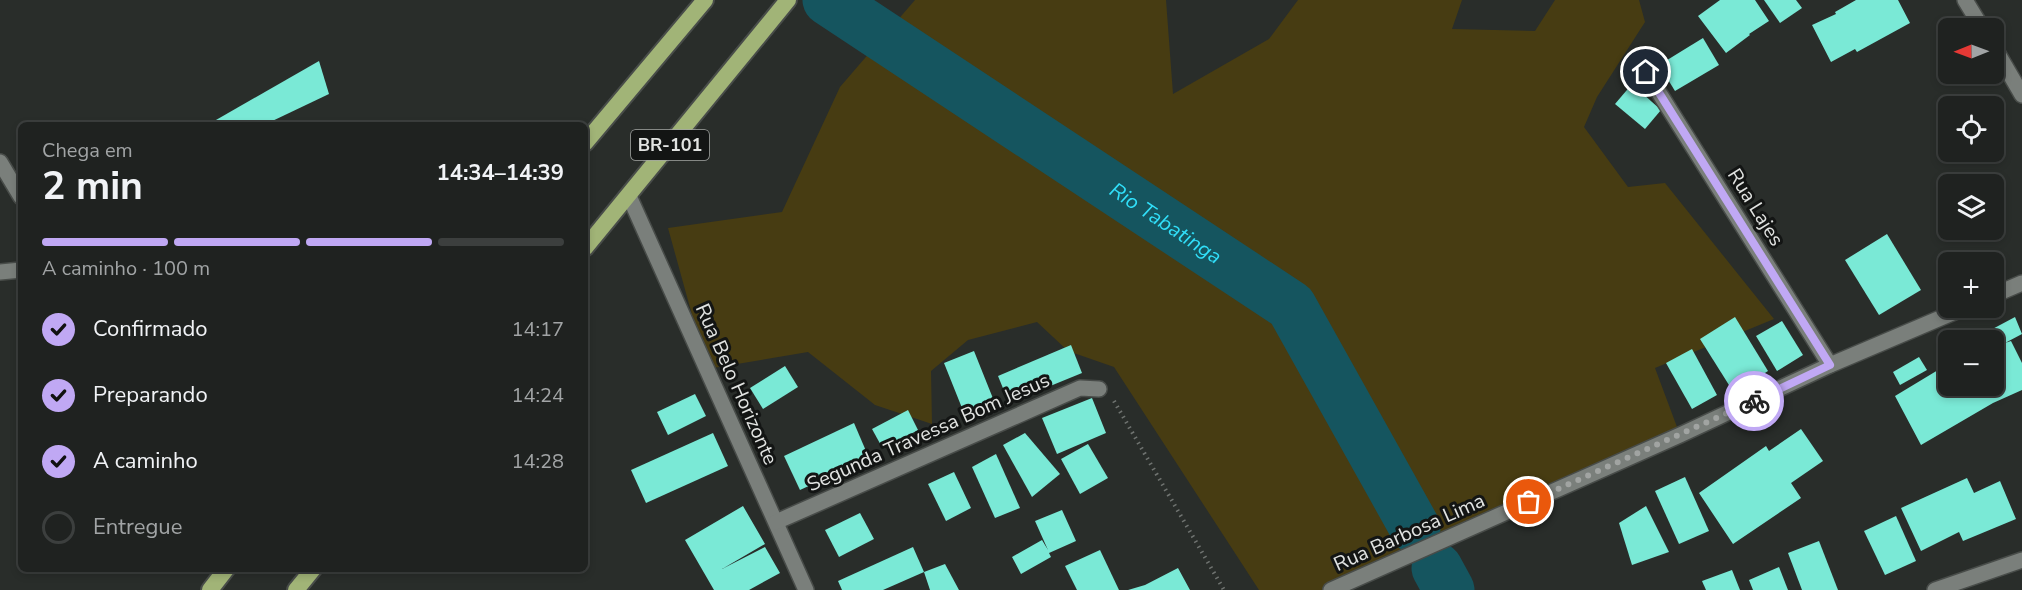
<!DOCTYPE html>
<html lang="pt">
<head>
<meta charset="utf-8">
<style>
  body { margin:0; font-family:"Nunito Sans",sans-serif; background:#2c2f2d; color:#f1f3f6; height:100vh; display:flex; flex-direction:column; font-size:22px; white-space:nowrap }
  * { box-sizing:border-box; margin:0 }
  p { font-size:20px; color:#a1a4a5 }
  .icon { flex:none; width:33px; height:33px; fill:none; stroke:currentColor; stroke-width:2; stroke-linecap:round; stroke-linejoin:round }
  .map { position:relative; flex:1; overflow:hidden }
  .details { position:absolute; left:18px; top:122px; width:570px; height:450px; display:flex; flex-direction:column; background:#1f2220; border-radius:9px; box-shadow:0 3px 9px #0003,0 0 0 2px #3c3f3e }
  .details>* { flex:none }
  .needle { width:39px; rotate:269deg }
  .tools { position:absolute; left:1938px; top:18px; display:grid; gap:12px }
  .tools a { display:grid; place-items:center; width:66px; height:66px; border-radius:9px; background:#1f2220; box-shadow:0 3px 9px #0003,0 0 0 2px #3c3f3e; font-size:30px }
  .pin { position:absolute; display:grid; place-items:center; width:51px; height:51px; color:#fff; margin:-26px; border:3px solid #fff; border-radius:50%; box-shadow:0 2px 6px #0007 }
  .courier { position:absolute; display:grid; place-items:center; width:60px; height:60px; margin:-30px; border:4px solid #c0a8f4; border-radius:50%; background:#fff; color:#222; box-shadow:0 2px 8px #0007 }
  .overview em { font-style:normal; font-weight:700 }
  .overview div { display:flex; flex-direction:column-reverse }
  .overview { display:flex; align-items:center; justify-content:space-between; height:102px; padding:0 24px }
  h1 { font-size:39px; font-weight:700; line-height:45px }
  .bar { display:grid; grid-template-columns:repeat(4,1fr); gap:9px 6px; align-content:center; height:72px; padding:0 24px }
  .bar i { height:8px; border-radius:4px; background:#3c3f3e }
  .bar .on { background:#c0a8f4 }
  .bar p { grid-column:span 4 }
  ol { padding:0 24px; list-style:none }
  li { display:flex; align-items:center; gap:18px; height:66px }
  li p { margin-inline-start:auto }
  li .icon { padding:6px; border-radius:50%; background:#c0a8f4; color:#111; stroke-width:4 }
  li:last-child { color:#a1a4a5 }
  li i { width:33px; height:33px; border:3px solid #3c3f3e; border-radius:50% }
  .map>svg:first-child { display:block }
  .green { fill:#473c12 }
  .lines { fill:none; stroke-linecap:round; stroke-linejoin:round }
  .river { stroke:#15555f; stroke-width:51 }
  .building { fill:#7ae9d6 }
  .minor-casing { stroke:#484c49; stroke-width:18 }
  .trunk-casing { stroke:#484c49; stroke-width:20 }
  .path { stroke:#6f7370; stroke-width:4; stroke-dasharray:1.5 4.5; stroke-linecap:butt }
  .minor { stroke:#7a7f7b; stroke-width:15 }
  .trunk { stroke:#a1b477; stroke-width:16 }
  .done { stroke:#a1a4a2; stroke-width:6; stroke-dasharray:0 10.8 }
  .route { stroke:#c0a8f4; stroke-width:8 }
  .labels { text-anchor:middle; stroke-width:6; stroke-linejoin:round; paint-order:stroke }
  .shield { fill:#131514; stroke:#a4a6a4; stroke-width:1.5 }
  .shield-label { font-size:18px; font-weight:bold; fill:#e2e4e2 }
  .street-label { font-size:20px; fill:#e2e4e2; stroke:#131514 }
  .water-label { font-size:21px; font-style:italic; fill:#31dff9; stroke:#131514 }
</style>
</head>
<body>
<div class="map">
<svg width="2022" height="590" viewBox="0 0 2022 590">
  <rect width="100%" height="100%" fill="#292d2a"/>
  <!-- green -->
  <path class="green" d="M915,0H1166L1173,94L1269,39L1298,0H1462L1452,29L1535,31L1555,0H1639L1645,22L1597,97L1584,127L1628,187L1665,183L1774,319L1655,368L1680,435L1332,590H1259L1114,367L1068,351L1037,322L968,340L931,371L932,424L875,405L808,352L707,369L668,228L782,212L840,87Z"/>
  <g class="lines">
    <!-- river -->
    <g class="river">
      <path id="s1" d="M828,0L1291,306L1415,528"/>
      <path d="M1437,568L1449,590"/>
    </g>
  </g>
  <!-- building -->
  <g class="building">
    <path d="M1720,0H1755L1769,21L1749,34L1750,35L1726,53L1698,16Z"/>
    <path d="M1764,0H1796L1802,8L1780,23Z"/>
    <path d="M1856,0H1898L1910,23L1857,52L1855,49L1831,62L1812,25L1836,14L1835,12Z"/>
    <path d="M1703,38L1719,65L1675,91L1659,65Z"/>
    <path d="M319,61L329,94L266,124H209Z"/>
    <path d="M1632,84L1661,110L1645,129L1615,104Z"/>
    <path d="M1887,234L1921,290L1879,315L1845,260Z"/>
    <path d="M1735,317L1768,371L1734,393L1700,339Z"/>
    <path d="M2015,317L2022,334L2005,343L2011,341L2022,363V390L1993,403L1921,445L1895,396L1948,364V386H1994V340H1988L1985,333Z"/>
    <path d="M1782,321L1803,355L1777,371L1756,336Z"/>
    <path d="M1071,345L1082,373L1009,403L998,376Z"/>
    <path d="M1692,349L1717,395L1692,409L1666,363Z"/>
    <path d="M974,351L994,401L964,413L944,363Z"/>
    <path d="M1919,357L1927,370L1900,385L1893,372Z"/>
    <path d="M785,366L798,387L763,409L750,388Z"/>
    <path d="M695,394L706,416L668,435L657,412Z"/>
    <path d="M1092,398L1106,433L1057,454L1042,418Z"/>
    <path d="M908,410L918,430L883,449L872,429Z"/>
    <path d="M854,423L869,458L800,490L784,456Z"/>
    <path d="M1801,429L1823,461L1791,483L1801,498L1733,544L1699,493L1766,446L1769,451Z"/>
    <path d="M713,433L728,466L646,503L631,470Z"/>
    <path d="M1025,433L1060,474L1032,497L1003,445Z"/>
    <path d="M1088,444L1108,478L1080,494L1061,459Z"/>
    <path d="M996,454L1020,508L995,518L972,467Z"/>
    <path d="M954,472L971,508L946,521L928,484Z"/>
    <path d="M1685,477L1709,531L1679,544L1655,491Z"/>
    <path d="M1967,478L1974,493L2000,481L2016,519L1963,541L1959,532L1921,551L1901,508Z"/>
    <path d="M743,506L765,544L722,569L765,547L780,573L749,590H714L685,540Z"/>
    <path d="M1646,506L1669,552L1632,565L1619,523Z"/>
    <path d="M1062,510L1076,541L1049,553L1051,557L1021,574L1012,557L1042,540L1048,550L1035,521Z"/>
    <path d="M860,513L874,539L839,557L825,530Z"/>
    <path d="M1896,516L1916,561L1885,575L1864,531Z"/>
    <path d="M1819,541L1838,590H1802L1788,553Z"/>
    <path d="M913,547L924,572L883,590H842L838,581Z"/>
    <path d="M1100,550L1119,590H1077L1065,566Z"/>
    <path d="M945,564L959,590H930L924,572Z"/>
    <path d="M1779,567L1788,590H1753L1749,580Z"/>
    <path d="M1178,568L1190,590H1128L1145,585Z"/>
    <path d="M1732,570L1740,590H1706L1702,581Z"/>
  </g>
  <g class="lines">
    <!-- minor casing -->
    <g class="minor-casing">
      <g id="minor">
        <path d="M1965,0L1982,28"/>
        <path d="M1994,47L2022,95"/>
        <path d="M1646,72L1830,365"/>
        <path d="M0,162L21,197"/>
        <path d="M629,196L806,590"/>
        <path d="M0,272L21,270"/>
        <path d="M1994,295L2022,283"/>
        <path d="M776,522L1080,388L1099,389"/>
        <path d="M1331,590L1680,435L1830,365L1964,308"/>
        <path d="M1935,590L2022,560"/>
      </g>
    </g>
    <!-- trunk casing -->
    <g class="trunk-casing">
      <g id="trunk">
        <path d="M585,143L705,0"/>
        <path d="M585,248L788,0"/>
        <path d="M210,590L227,568"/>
        <path d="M296,590L314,568"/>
      </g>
    </g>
    <!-- path -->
    <path class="path" d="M1114,401L1224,590"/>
    <!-- minor -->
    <use href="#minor" class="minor"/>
    <!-- trunk -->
    <use href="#trunk" class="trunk"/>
  </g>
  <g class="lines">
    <!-- done -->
    <path class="done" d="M1529,502L1754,401"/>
    <!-- route -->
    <path class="route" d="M1646,72L1830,365L1754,401"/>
  </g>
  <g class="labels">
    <!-- shield labels -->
    <rect class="shield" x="631" y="130" width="78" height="30" rx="4.5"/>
    <g class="shield-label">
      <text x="670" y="151">BR-101</text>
    </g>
    <!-- street labels -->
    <g class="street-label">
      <text transform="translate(1756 207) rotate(58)" y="7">Rua Lajes</text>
      <text transform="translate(737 384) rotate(66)" y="7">Rua Belo Horizonte</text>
      <text transform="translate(928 432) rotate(-24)" y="7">Segunda Travessa Bom Jesus</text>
      <text transform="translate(1409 532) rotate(-24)" y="7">Rua Barbosa Lima</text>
    </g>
    <!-- water labels -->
    <g class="water-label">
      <text dy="7" stroke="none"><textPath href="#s1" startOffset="405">Rio Tabatinga</textPath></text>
    </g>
  </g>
</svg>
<div class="tools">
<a><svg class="needle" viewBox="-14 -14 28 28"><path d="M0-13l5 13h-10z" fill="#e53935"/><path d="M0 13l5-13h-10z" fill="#a1a4a5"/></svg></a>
<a><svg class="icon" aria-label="locate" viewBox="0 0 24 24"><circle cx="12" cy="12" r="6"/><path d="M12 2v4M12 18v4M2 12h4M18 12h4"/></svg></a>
<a><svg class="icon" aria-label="layers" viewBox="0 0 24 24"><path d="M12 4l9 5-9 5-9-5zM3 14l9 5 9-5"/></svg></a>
<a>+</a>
<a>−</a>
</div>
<div class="pin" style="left:1529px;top:502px;background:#ea580c"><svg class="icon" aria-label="bag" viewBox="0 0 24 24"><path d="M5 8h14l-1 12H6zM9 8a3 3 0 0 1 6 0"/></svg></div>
<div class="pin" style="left:1646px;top:72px;background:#1f2937"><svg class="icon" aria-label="home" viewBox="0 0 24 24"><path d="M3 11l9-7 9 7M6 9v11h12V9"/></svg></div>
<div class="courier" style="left:1754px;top:401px"><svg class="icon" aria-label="bike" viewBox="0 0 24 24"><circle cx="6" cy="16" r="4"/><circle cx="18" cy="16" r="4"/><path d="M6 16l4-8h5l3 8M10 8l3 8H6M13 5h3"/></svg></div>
<section class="details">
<div class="overview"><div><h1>2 min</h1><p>Chega em</p></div><em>14:34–14:39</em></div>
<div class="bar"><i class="on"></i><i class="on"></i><i class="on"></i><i></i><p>A caminho · 100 m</p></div>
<ol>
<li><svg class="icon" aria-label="check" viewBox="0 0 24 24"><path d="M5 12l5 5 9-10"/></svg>Confirmado<p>14:17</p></li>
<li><svg class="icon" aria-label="check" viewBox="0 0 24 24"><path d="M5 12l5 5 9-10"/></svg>Preparando<p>14:24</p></li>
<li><svg class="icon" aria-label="check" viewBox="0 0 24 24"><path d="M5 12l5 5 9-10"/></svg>A caminho<p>14:28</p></li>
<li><i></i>Entregue</li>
</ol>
</section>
</div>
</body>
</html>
